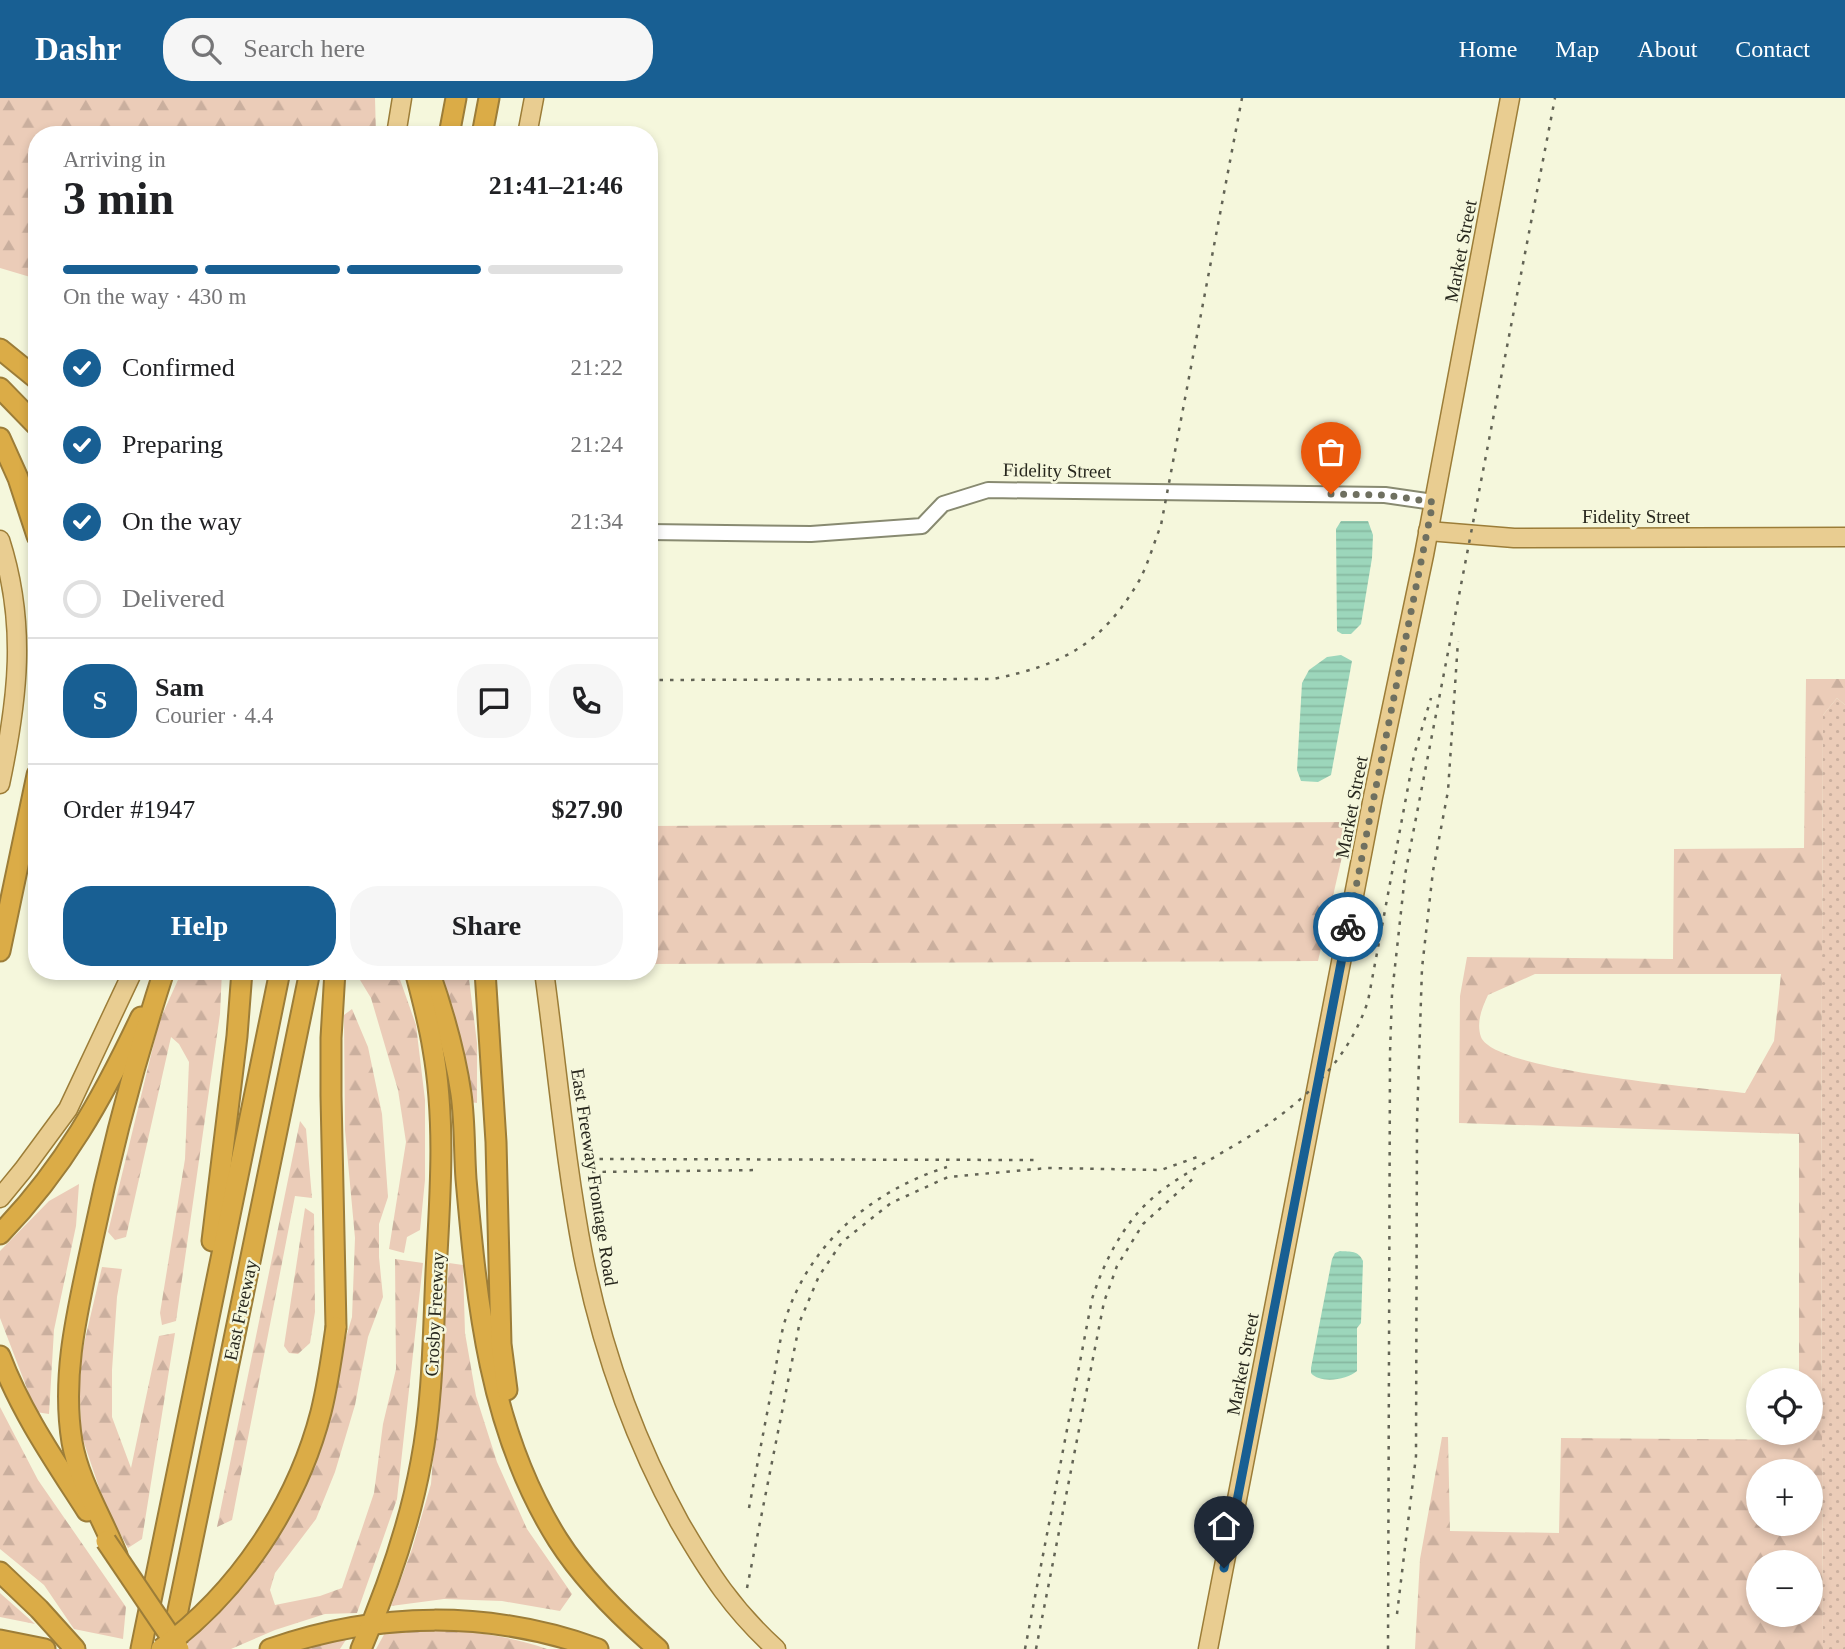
<!DOCTYPE html>
<html lang="en">
<head>
<meta charset="utf-8">
<style>
  body { margin:0; font-family:"Times New Roman",serif; background:#f6f6f6; color:#202124; height:100vh; display:flex; flex-direction:column; font-size:26px; white-space:nowrap }
  * { box-sizing:border-box; margin:0 }
  p { font-size:23px; color:#757577 }
  .icon { flex:none; width:38px; height:38px; fill:none; stroke:currentColor; stroke-width:2; stroke-linecap:round; stroke-linejoin:round }
  .map { position:relative; flex:1; overflow:hidden }
  .details { position:absolute; left:28px; top:28px; width:630px; height:854px; display:flex; flex-direction:column; background:#fff; border-radius:28px; box-shadow:0 4px 10px #0003 }
  .details>* { flex:none }
  .controls { position:absolute; left:1746px; top:1270px; display:grid; gap:14px }
  .controls a { display:grid; place-items:center; width:77px; height:77px; border-radius:50%; background:#fff; box-shadow:0 4px 10px #0003; font-size:35px }
  .pin { position:absolute; display:grid; place-items:center; width:60px; height:60px; color:#fff; margin:-72px -30px; border-radius:50% 50% 50% 0; rotate:-45deg; box-shadow:0 0 7px #0007 }
  .pin .icon { rotate:45deg }
  .courier { position:absolute; display:grid; place-items:center; width:70px; height:70px; margin:-35px; border:5px solid #185f93; border-radius:50%; background:#fff; color:#222; box-shadow:0 2px 9px #0007 }
  .overview em { font-style:normal; font-weight:700 }
  .overview div { display:flex; flex-direction:column-reverse }
  .overview { display:flex; align-items:center; justify-content:space-between; height:119px; padding:0 35px }
  h1 { font-size:46px; font-weight:700; line-height:52px }
  .bar { display:grid; grid-template-columns:repeat(4,1fr); gap:10px 7px; align-content:center; height:84px; padding:0 35px }
  .bar i { height:9px; border-radius:5px; background:#e0e0e0 }
  .bar .on { background:#185f93 }
  .bar p { grid-column:span 4 }
  .line { display:flex; align-items:center; gap:18px; padding:0 35px; border-top:2px solid #e0e0e0 }
  .line div { flex:1 }
  .round { display:grid; place-items:center; flex:none; width:74px; height:74px; border-radius:28px; background:#f6f6f6 }
  ol { padding:0 35px; list-style:none }
  li { display:flex; align-items:center; gap:21px; height:77px }
  li p { margin-inline-start:auto }
  li .icon { padding:7px; border-radius:50%; background:#185f93; color:#fff; stroke-width:4 }
  li:last-child { color:#757577 }
  li i { width:38px; height:38px; border:4px solid #e0e0e0; border-radius:50% }
  .action { display:flex; gap:14px; margin-top:auto; padding:14px 35px }
  .action a { flex:1; height:80px; border-radius:28px; background:#185f93; color:#fff; font-size:28px; font-weight:700; line-height:80px; text-align:center }
  .action a+a { background:#f6f6f6; color:#202124 }
  header { display:flex; align-items:center; gap:42px; box-sizing:border-box; height:98px; padding:0 35px; background:#185f93; color:#fff }
  header strong { font-size:33px }
  nav { display:flex; gap:38px; margin-inline-start:auto; font-size:24px }
  .search { width:490px; height:63px; background:#f6f6f6; display:flex; align-items:center; gap:18px; box-sizing:border-box; padding:0 24px; border-radius:28px; color:#757577; font-size:26px }
  .map>svg:first-child { display:block }
  .grass { fill:url(#grass-dots) }
  .forest { fill:url(#forest-firs); fill-rule:evenodd }
  .water { fill:url(#water-rules) }
  .lines { fill:none; stroke-linecap:round; stroke-linejoin:round }
  .minor-casing { stroke:#888a71; stroke-width:18 }
  .major-casing { stroke:#9c7d38; stroke-width:21 }
  .highway-casing { stroke:#9c7d38; stroke-width:23 }
  .minor { stroke:#fff; stroke-width:14 }
  .major { stroke:#e9cd91; stroke-width:18 }
  .highway { stroke:#dbac47; stroke-width:19 }
  .rail { stroke:#636455; stroke-width:2.5; stroke-dasharray:3.5 7; stroke-linecap:butt }
  .highway-bridge-casing { stroke:#9c7d38; stroke-width:23; stroke-linecap:butt }
  .highway-bridge { stroke:#dbac47; stroke-width:19 }
  .done { stroke:#6f7060; stroke-width:7; stroke-dasharray:0 12.6 }
  .route { stroke:#185f93; stroke-width:9 }
  .labels { text-anchor:middle; stroke-width:5; stroke-linejoin:round; paint-order:stroke }
  .street-label { font-size:19px; fill:#27271d; stroke:#f5f7dc }
</style>
</head>
<body>
<header>
<strong>Dashr</strong>
<div class="search"><svg class="icon" aria-label="search" viewBox="0 0 24 24"><circle cx="10" cy="10" r="6"/><path d="M15 15l6 6"/></svg>Search here</div>
<nav><a>Home</a><a>Map</a><a>About</a><a>Contact</a></nav>
</header>
<div class="map">
<svg width="1845" height="1551" viewBox="0 0 1845 1551">
  <defs>
    <pattern id="grass-dots" width="8" height="8" patternUnits="userSpaceOnUse" patternTransform="scale(1.75)"><rect width="8" height="8" fill="#ebccb8"/><path d="M2 2h.1M6 6h.1" fill="none" stroke="#caaf9e" stroke-width="1.8" stroke-linecap="round"/></pattern>
    <pattern id="forest-firs" width="22" height="20" patternUnits="userSpaceOnUse" patternTransform="scale(1.75)"><rect width="22" height="20" fill="#ebccb8"/><path d="M5 1l3.5 6h-7zM16 11l3.5 6h-7z" fill="#caaf9e"/></pattern>
    <pattern id="water-rules" width="6" height="5" patternUnits="userSpaceOnUse" patternTransform="scale(1.75)"><rect width="6" height="5" fill="#9cd6bb"/><path d="M0 2.5h6" fill="none" stroke="#86b8a0"/></pattern>
  </defs>
  <rect width="100%" height="100%" fill="#f5f7dc"/>
  <!-- grass -->
  <path class="grass" d="M1837,600L1845,607V1551H1823L1821,1122L1823,617Z"/>
  <!-- forest -->
  <g class="forest">
    <path d="M0,0H375L376,37H37V181L0,170Z"/>
    <path d="M1806,581H1845V607L1837,600L1823,617L1821,1122L1823,1551H1415L1420,1461L1442,1339H1448L1450,1433L1559,1435L1561,1340L1799,1342V1335H1811V1283H1799V1036L1459,1025L1460,898L1467,859L1673,861L1674,751L1804,750ZM1535,876H1781L1774,943L1745,995C1704,990 1494,973 1481,939C1476,924 1482,910 1488,897ZM1759,1374H1811V1426H1759ZM1759,1465H1811V1517H1759Z"/>
    <path d="M1350,724L1318,863L649,866V728Z"/>
    <path d="M182,873H222L220,916L176,1223L162,1227L160,1215L185,1061L189,964L179,946L171,939L126,1139L115,1142L108,1134L159,924Z"/>
    <path d="M346,873H397L416,927L425,1002V1082L420,1132L407,1139L404,1155L389,1151L406,1044L398,992L371,900L360,882Z"/>
    <path d="M438,873H468L477,945V1005L470,1004Z"/>
    <path d="M352,911L368,949L382,1016L388,1099L379,1126V1159L383,1199L368,1239L355,1307L335,1374L316,1421L275,1475L270,1492L275,1507L320,1498L342,1490L374,1395L383,1326L396,1271L395,1161L423,1165L397,1401L357,1515L325,1516L275,1532L231,1551H188L187,1539L247,1478L338,1267L352,1219L355,1140L345,1032L344,917Z"/>
    <path d="M300,1023L306,1031L312,1100L295,1098L232,1422L217,1429Z"/>
    <path d="M79,1086L76,1128L54,1232L49,1316L36,1314L0,1220V1153L49,1103Z"/>
    <path d="M305,1110L314,1116L315,1214L310,1245L298,1256L289,1255L284,1248Z"/>
    <path d="M449,1165L463,1167L465,1235L476,1298L497,1364L527,1431L572,1496L560,1513L502,1503L444,1501L391,1508L412,1451L431,1386Z"/>
    <path d="M102,1169L122,1171L117,1199L112,1272V1319L131,1370L159,1238L175,1235L142,1441L128,1450L105,1407L81,1336L79,1267Z"/>
    <path d="M0,1309L38,1382L126,1509L123,1541L74,1531L44,1487L0,1451Z"/>
    <path d="M0,1495L35,1526L0,1519Z"/>
    <path d="M446,1531C480,1535 514,1539 547,1551H376L386,1533Z"/>
    <path d="M349,1537L340,1551H292Z"/>
  </g>
  <!-- water -->
  <g class="water">
    <path d="M1341,423H1368L1373,437L1372,460L1361,526L1351,536H1342L1337,533L1336,431Z"/>
    <path d="M1341,557L1352,563L1331,677L1318,684L1301,683L1297,672L1302,585L1309,572L1327,559Z"/>
    <path d="M1340,1153C1351,1154 1358,1152 1363,1163L1361,1225L1357,1230V1273C1347,1282 1320,1286 1311,1275V1270L1332,1161L1335,1155Z"/>
  </g>
  <g class="lines">
    <!-- minor casing -->
    <g class="minor-casing">
      <path id="minor" d="M649,434L811,436L922,428L943,406L988,392L1385,397L1433,404"/>
    </g>
    <!-- major casing -->
    <g class="major-casing">
      <g id="major">
        <path d="M396,37L402,0"/>
        <path d="M527,37L534,0"/>
        <path d="M1428,433L1514,440L1845,439"/>
        <path d="M0,442C27,526 18,601 0,686"/>
        <path d="M544,873C557,968 565,1063 583,1157C602,1251 634,1342 680,1425C709,1475 733,1512 776,1551"/>
        <path d="M0,1100L23,1072L68,1011L133,873"/>
        <path d="M1208,1551L1373,699L1424,457L1510,0"/>
      </g>
    </g>
    <!-- highway casing -->
    <g class="highway-casing">
      <g id="highway">
        <path d="M449,37L456,0"/>
        <path d="M482,37L489,0"/>
        <path d="M0,251L37,281"/>
        <path d="M0,290L37,328"/>
        <path d="M0,340L18,380L37,438"/>
        <path d="M0,853L37,677"/>
        <path d="M335,873L331,940V998L336,1229"/>
        <path d="M429,873C443,913 455,954 461,996C465,1024 464,1053 466,1081C477,1205 489,1333 558,1442C584,1483 621,1519 658,1551"/>
        <path d="M485,873L496,1044L501,1246L507,1292"/>
        <path d="M0,1136C64,1070 102,1001 141,919"/>
        <path d="M212,1143L237,938L242,873"/>
        <path d="M0,1258C21,1314 55,1363 87,1413"/>
        <path d="M117,1457C102,1419 79,1384 72,1344C61,1276 78,1211 92,1145C111,1054 135,962 164,873"/>
        <path d="M0,1474L39,1511L75,1551"/>
        <path d="M0,1542L45,1551"/>
        <path d="M141,1551L280,873"/>
        <path d="M170,1551L310,873"/>
        <path d="M270,1551C377,1513 491,1512 598,1551"/>
        <path d="M361,1551C387,1491 409,1429 421,1364C433,1302 433,1237 436,1174C440,1100 446,1024 433,951C429,925 422,899 415,873"/>
      </g>
    </g>
    <!-- minor -->
    <use href="#minor" class="minor"/>
    <!-- major -->
    <use href="#major" class="major"/>
    <!-- highway -->
    <use href="#highway" class="highway"/>
    <!-- rail -->
    <g class="rail">
      <path d="M649,582L993,581C1063,567 1102,546 1139,483C1148,466 1154,445 1161,427L1242,0"/>
      <path d="M589,1061L1037,1062"/>
      <path d="M592,1074L760,1072"/>
      <path d="M749,1410C757,1368 765,1326 773,1284C777,1265 779,1245 784,1226C807,1147 871,1093 947,1069"/>
      <path d="M747,1490L800,1223L819,1178L842,1144L891,1105L948,1079L1048,1070L1161,1072L1200,1058"/>
      <path d="M1397,1516L1416,1358L1417,1024L1422,870L1433,773L1448,693L1458,543"/>
      <path d="M1025,1551L1092,1201C1103,1167 1119,1134 1144,1108C1169,1083 1199,1069 1228,1051C1290,1016 1345,972 1368,903L1414,657L1431,600"/>
      <path d="M1036,1551L1104,1204L1117,1168L1143,1126L1197,1077"/>
      <path d="M1388,1551L1390,955L1392,896L1405,777L1555,0"/>
    </g>
    <!-- highway-bridge casing -->
    <g class="highway-bridge-casing">
      <g id="highway-bridge">
        <path d="M106,1443L179,1551"/>
        <path d="M161,1551C238,1495 297,1407 321,1314C328,1286 332,1257 336,1229"/>
      </g>
    </g>
    <!-- highway-bridge -->
    <use href="#highway-bridge" class="highway-bridge"/>
  </g>
  <g class="lines">
    <!-- done -->
    <path class="done" d="M1331,396L1385,397L1433,404L1348,829"/>
    <!-- route -->
    <path class="route" d="M1224,1470L1348,829"/>
  </g>
  <g class="labels">
    <!-- street labels -->
    <g class="street-label">
      <text transform="translate(1460 153) rotate(-79)" y="7">Market Street</text>
      <text transform="translate(1057 372) rotate(1)" y="7">Fidelity Street</text>
      <text x="1636" y="425">Fidelity Street</text>
      <text transform="translate(1351 709) rotate(-79)" y="7">Market Street</text>
      <text transform="translate(595 1079) rotate(81)" y="7">East Freeway Frontage Road</text>
      <text transform="translate(240 1212) rotate(-78)" y="7">East Freeway</text>
      <text transform="translate(434 1216) rotate(-87)" y="7">Crosby Freeway</text>
      <text transform="translate(1242 1266) rotate(-79)" y="7">Market Street</text>
    </g>
  </g>
</svg>
<div class="controls">
<a><svg class="icon" aria-label="locate" viewBox="0 0 24 24"><circle cx="12" cy="12" r="6"/><path d="M12 2v4M12 18v4M2 12h4M18 12h4"/></svg></a>
<a>+</a>
<a>−</a>
</div>
<div class="pin" style="left:1331px;top:396px;background:#ea580c"><svg class="icon" aria-label="bag" viewBox="0 0 24 24"><path d="M5 8h14l-1 12H6zM9 8a3 3 0 0 1 6 0"/></svg></div>
<div class="pin" style="left:1224px;top:1470px;background:#1f2937"><svg class="icon" aria-label="home" viewBox="0 0 24 24"><path d="M3 11l9-7 9 7M6 9v11h12V9"/></svg></div>
<div class="courier" style="left:1348px;top:829px"><svg class="icon" aria-label="bike" viewBox="0 0 24 24"><circle cx="6" cy="16" r="4"/><circle cx="18" cy="16" r="4"/><path d="M6 16l4-8h5l3 8M10 8l3 8H6M13 5h3"/></svg></div>
<section class="details">
<div class="overview"><div><h1>3 min</h1><p>Arriving in</p></div><em>21:41–21:46</em></div>
<div class="bar"><i class="on"></i><i class="on"></i><i class="on"></i><i></i><p>On the way · 430 m</p></div>
<ol>
<li><svg class="icon" aria-label="check" viewBox="0 0 24 24"><path d="M5 12l5 5 9-10"/></svg>Confirmed<p>21:22</p></li>
<li><svg class="icon" aria-label="check" viewBox="0 0 24 24"><path d="M5 12l5 5 9-10"/></svg>Preparing<p>21:24</p></li>
<li><svg class="icon" aria-label="check" viewBox="0 0 24 24"><path d="M5 12l5 5 9-10"/></svg>On the way<p>21:34</p></li>
<li><i></i>Delivered</li>
</ol>
<div class="line" style="height:126px"><b class="round" style="background:#185f93;color:#fff">S</b><div><b>Sam</b><p>Courier · 4.4</p></div><a class="round"><svg class="icon" aria-label="chat" viewBox="0 0 24 24"><path d="M4 5h16v11H9l-5 4z"/></svg></a><a class="round"><svg class="icon" aria-label="phone" viewBox="0 0 24 24"><path d="M5 4h4l2 5-3 2q2 4 5 5l2-3 5 2v4C11 20 4 13 5 4z"/></svg></a></div>
<div class="line" style="height:91px"><div>Order #1947</div><b>$27.90</b></div>
<div class="action"><a>Help</a><a>Share</a></div>
</section>
</div>
</body>
</html>
